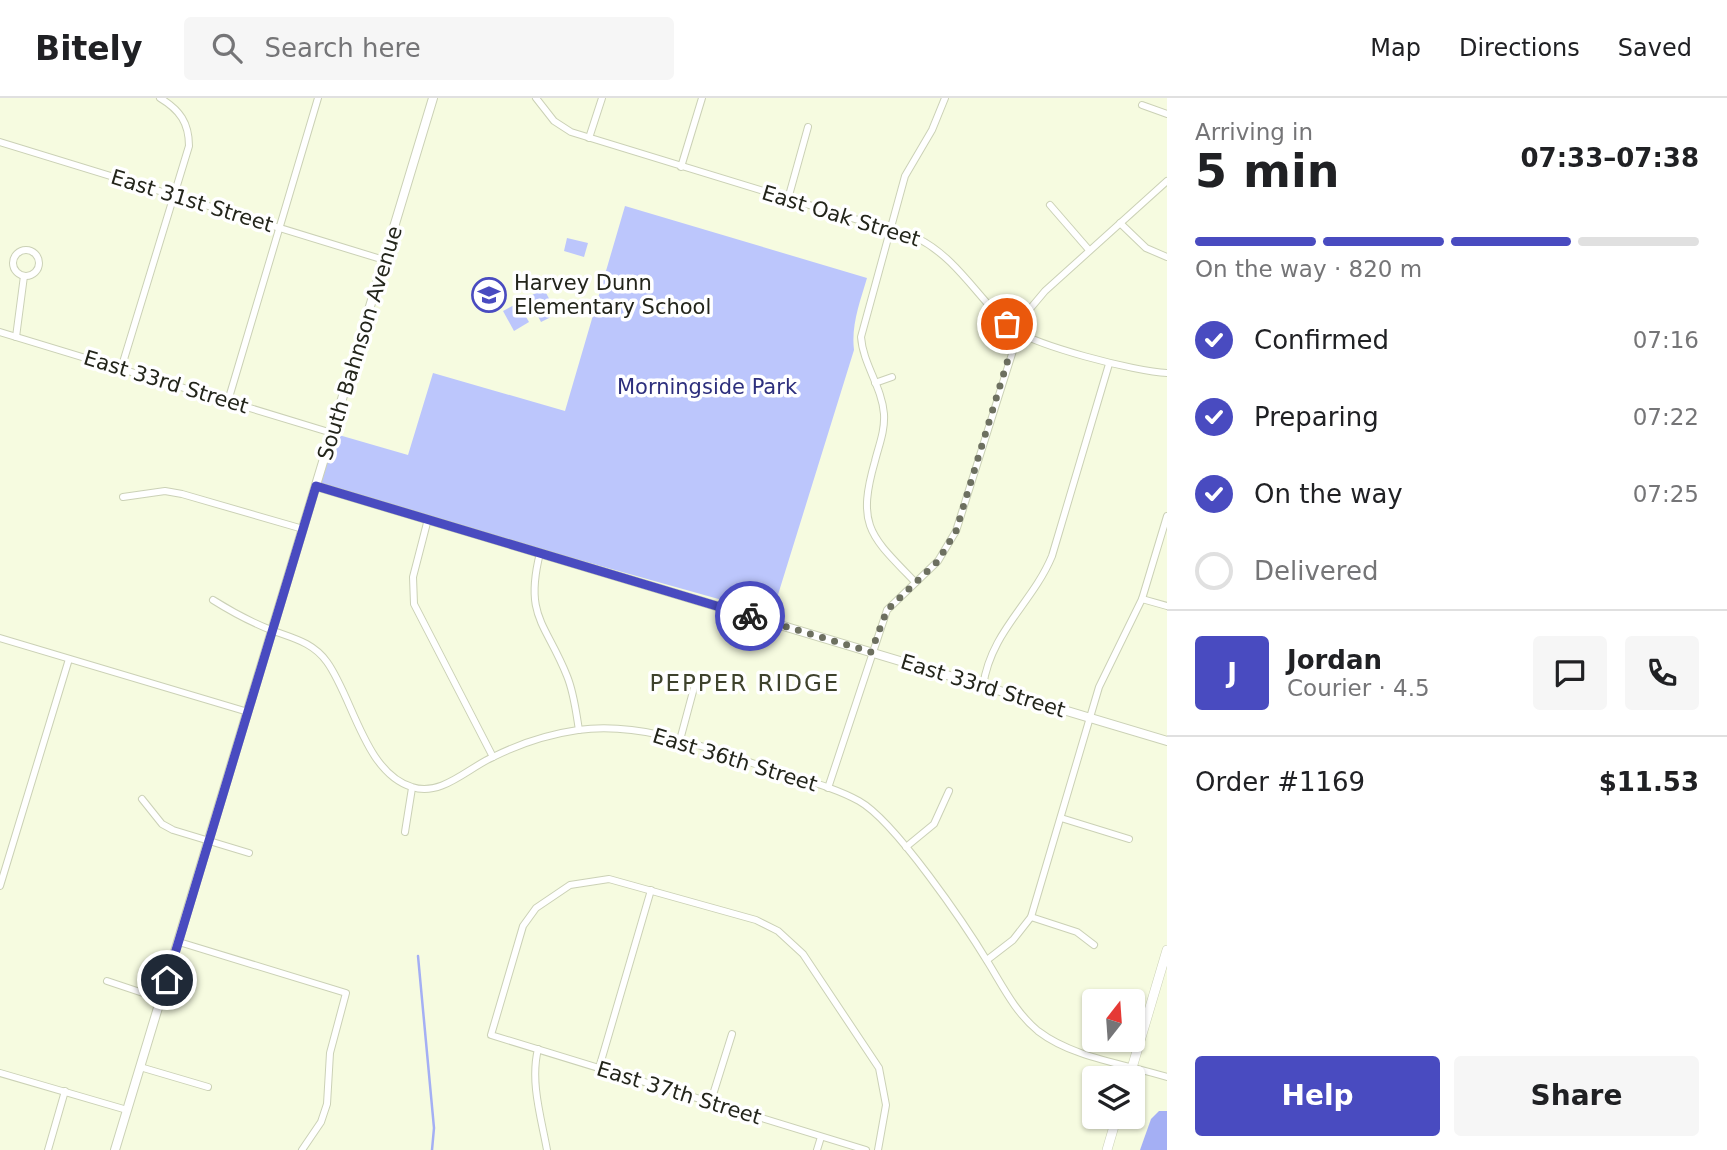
<!DOCTYPE html>
<html lang="en">
<head>
<meta charset="utf-8">
<style>
  body { margin:0; font-family:"DejaVu Sans",sans-serif; background:#f6f6f6; color:#202124; height:100vh; display:flex; flex-direction:column; font-size:26px; white-space:nowrap }
  * { box-sizing:border-box; margin:0 }
  p { font-size:23px; color:#757577 }
  .icon { flex:none; width:38px; height:38px; fill:none; stroke:currentColor; stroke-width:2; stroke-linecap:round; stroke-linejoin:round }
  .map { position:relative; flex:1; overflow:hidden }
  .sheet { display:flex; flex-direction:column; background:#fff; width:560px }
  .sheet>* { flex:none }
  .needle { width:46px; rotate:17deg }
  .tools { position:absolute; left:1082px; top:891px; display:grid; gap:14px }
  .tools a { display:grid; place-items:center; width:63px; height:63px; border-radius:7px; background:#fff; box-shadow:0 2px 5px #0004; font-size:35px }
  .pin { position:absolute; display:grid; place-items:center; width:60px; height:60px; color:#fff; margin:-30px; border:4px solid #fff; border-radius:50%; box-shadow:0 2px 7px #0007 }
  .courier { position:absolute; display:grid; place-items:center; width:70px; height:70px; margin:-35px; border:5px solid #494bc0; border-radius:50%; background:#fff; color:#222; box-shadow:0 2px 9px #0007 }
  .head em { font-style:normal; font-weight:700 }
  .head div { display:flex; flex-direction:column-reverse }
  .head { display:flex; align-items:center; justify-content:space-between; height:119px; padding:0 28px }
  h1 { font-size:46px; font-weight:700; line-height:52px }
  .bar { display:grid; grid-template-columns:repeat(4,1fr); gap:10px 7px; align-content:center; height:84px; padding:0 28px }
  .bar i { height:9px; border-radius:5px; background:#e0e0e0 }
  .bar .current { background:#494bc0 }
  .bar p { grid-column:span 4 }
  .line { display:flex; align-items:center; gap:18px; padding:0 28px; border-top:2px solid #e0e0e0 }
  .line div { flex:1 }
  .round { display:grid; place-items:center; flex:none; width:74px; height:74px; border-radius:7px; background:#f6f6f6 }
  ol { padding:0 28px; list-style:none }
  li { display:flex; align-items:center; gap:21px; height:77px }
  li p { margin-inline-start:auto }
  li .icon { padding:7px; border-radius:50%; background:#494bc0; color:#fff; stroke-width:4 }
  li:last-child { color:#757577 }
  li i { width:38px; height:38px; border:4px solid #e0e0e0; border-radius:50% }
  .button { display:flex; gap:14px; margin-top:auto; padding:14px 28px }
  .button a { flex:1; height:80px; border-radius:7px; background:#494bc0; color:#fff; font-size:28px; font-weight:700; line-height:80px; text-align:center }
  .button a+a { background:#f6f6f6; color:#202124 }
  header { display:flex; align-items:center; gap:42px; box-sizing:border-box; height:98px; padding:0 35px; background:#fff; border-bottom:2px solid #e0e0e0 }
  header strong { font-size:33px }
  nav { display:flex; gap:38px; margin-inline-start:auto; font-size:24px }
  .search { width:490px; height:63px; background:#f6f6f6; display:flex; align-items:center; gap:18px; box-sizing:border-box; padding:0 24px; border-radius:7px; color:#757577; font-size:26px }
  main { display:flex; flex:1; min-height:0 }
  .map>svg:first-child { display:block }
  .green { fill:#bcc6fc }
  .water { fill:#a4aff4 }
  .lines { fill:none; stroke-linecap:round; stroke-linejoin:round }
  .stream { stroke:#a4aff4; stroke-width:2.5 }
  .minor-casing { stroke:#cbd1b6; stroke-width:8 }
  .tertiary-casing { stroke:#cbd1b6; stroke-width:10 }
  .secondary-casing { stroke:#cbd1b6; stroke-width:10 }
  .minor { stroke:#fff; stroke-width:6 }
  .tertiary { stroke:#fff; stroke-width:8 }
  .secondary { stroke:#fff; stroke-width:9 }
  .done { stroke:#6d7060; stroke-width:7; stroke-dasharray:0 12.6 }
  .route { stroke:#494bc0; stroke-width:9 }
  .labels { text-anchor:middle; stroke-width:7; stroke-linejoin:round; paint-order:stroke }
  .street-label { font-size:21px; fill:#23251b; stroke:#fff }
  .poi-label { font-size:21px; fill:#23251b; stroke:#fff; text-anchor:start }
  .park-label { font-size:21px; fill:#2d2f7d; stroke:#fff }
  .neighbourhood-label { font-size:23px; letter-spacing:2px; fill:#3e422c; stroke:#fff }
</style>
</head>
<body>
<header>
<strong>Bitely</strong>
<div class="search"><svg class="icon" aria-label="search" viewBox="0 0 24 24"><circle cx="10" cy="10" r="6"/><path d="M15 15l6 6"/></svg>Search here</div>
<nav><a>Map</a><a>Directions</a><a>Saved</a></nav>
</header>
<main>
<div class="map">
<svg width="1167" height="1052" viewBox="0 0 1167 1052">
  <rect width="100%" height="100%" fill="#f6fbe0"/>
  <!-- green -->
  <g class="green">
    <path d="M625,108L867,180C860,204 851,227 854,252L772,516L316,388L332,335L408,357L433,275L565,313Z"/>
    <path d="M567,140L588,145L584,159L564,153Z"/>
    <path d="M544,191L557,216L541,224L528,199Z"/>
    <path d="M518,205L529,224L514,233L503,213Z"/>
  </g>
  <!-- water -->
  <path class="water" d="M1159,1013H1167V1052H1140L1151,1021Z"/>
  <g class="lines">
    <!-- stream -->
    <path class="stream" d="M418,858L434,1030L432,1052"/>
    <!-- minor casing -->
    <g class="minor-casing">
      <g id="minor">
        <path d="M536,0L554,23L571,34L917,140C956,159 978,200 1009,228C1030,247 1137,274 1167,275"/>
        <path d="M1142,7L1167,16"/>
        <path d="M589,40L602,0"/>
        <path d="M0,44L384,162"/>
        <path d="M681,69L702,0"/>
        <path d="M788,101L808,29"/>
        <path d="M1050,107L1089,152"/>
        <path d="M1120,125L1146,150L1167,159"/>
        <circle cx="26" cy="165" r="13"/>
        <path d="M0,234L332,335"/>
        <path d="M16,239L24,178"/>
        <path d="M121,271L189,48C189,25 180,12 160,0"/>
        <path d="M875,285L892,279"/>
        <path d="M228,303L318,0"/>
        <path d="M123,399L165,393L182,396L303,431"/>
        <path d="M428,421L413,479L414,506L493,659"/>
        <path d="M540,455C524,519 546,525 567,578C574,595 576,614 579,632"/>
        <path d="M915,484C871,438 856,429 875,363C879,347 885,333 884,316C882,289 863,266 861,239L905,78L932,32L945,0"/>
        <path d="M1142,501L1167,508"/>
        <path d="M213,502C232,514 251,524 271,532C292,540 313,544 327,564C353,600 365,675 412,689C441,699 468,670 493,659C519,646 550,636 578,632C644,623 709,651 770,671C799,681 832,688 859,703C895,723 966,828 989,866C1003,889 1016,915 1038,933C1073,960 1126,966 1167,979"/>
        <path d="M0,540L248,614"/>
        <path d="M983,588C991,533 1032,506 1052,458L1109,266"/>
        <path d="M680,642L695,586"/>
        <path d="M828,690L887,512L938,463L956,433L1024,218L1045,193L1167,83"/>
        <path d="M142,701L162,726L173,732L249,755"/>
        <path d="M1061,720L1129,741"/>
        <path d="M405,734L412,690"/>
        <path d="M906,749L934,726L949,693"/>
        <path d="M0,788L69,561"/>
        <path d="M1031,819L1077,834L1094,847"/>
        <path d="M179,844L346,895L330,955L327,1006L321,1024L302,1052"/>
        <path d="M987,862L1013,842L1031,819L1099,589L1142,501L1167,418"/>
        <path d="M107,883L161,901"/>
        <path d="M538,951C530,984 541,1019 547,1052"/>
        <path d="M140,969L208,989"/>
        <path d="M599,970L651,792"/>
        <path d="M0,975L127,1012"/>
        <path d="M711,1003L732,936"/>
        <path d="M48,1052L65,993"/>
        <path d="M817,1052L821,1039"/>
        <path d="M866,1052L491,937L523,828L536,810L570,787L609,781L756,822L778,833L803,856L879,970L886,1007L878,1052"/>
      </g>
    </g>
    <!-- tertiary casing -->
    <g class="tertiary-casing">
      <g id="tertiary">
        <path d="M316,388L1167,643"/>
        <path d="M115,1052L433,0"/>
      </g>
    </g>
    <!-- secondary casing -->
    <g class="secondary-casing">
      <g id="secondary">
        <path d="M1129,980L1167,852"/>
        <path d="M1107,1052L1117,1018"/>
      </g>
    </g>
    <!-- minor -->
    <use href="#minor" class="minor"/>
    <!-- tertiary -->
    <use href="#tertiary" class="tertiary"/>
    <!-- secondary -->
    <use href="#secondary" class="secondary"/>
  </g>
  <g class="lines">
    <!-- done -->
    <path class="done" d="M750,518L871,554L887,512L938,463L956,433L1016,235L1007,226"/>
    <!-- route -->
    <path class="route" d="M167,882L316,388L750,518"/>
  </g>
  <!-- icons -->
  <defs>
    <g id="school-ring" transform="scale(1.75)"><circle r="9.5" fill="#fff" stroke="#494bc0" stroke-width="1.5"/><path d="M0-5L7-2L0 1L-7-2ZM-4 1L0 2.5L4 1V4Q0 6-4 4Z" fill="#494bc0"/></g>
  </defs>
  <g fill-rule="evenodd">
    <use href="#school-ring" x="489" y="197"/>
  </g>
  <g class="labels">
    <!-- street labels -->
    <g class="street-label">
      <text transform="translate(192 103) rotate(17)" y="7">East 31st Street</text>
      <text transform="translate(841 118) rotate(17)" y="7">East Oak Street</text>
      <text transform="translate(360 245) rotate(-73)" y="7">South Bahnson Avenue</text>
      <text transform="translate(166 284) rotate(17)" y="7">East 33rd Street</text>
      <text transform="translate(983 588) rotate(17)" y="7">East 33rd Street</text>
      <text transform="translate(735 662) rotate(17)" y="7">East 36th Street</text>
      <text transform="translate(679 995) rotate(17)" y="7">East 37th Street</text>
    </g>
    <!-- poi labels -->
    <g class="poi-label">
      <text x="514" y="192">Harvey Dunn<tspan x="514" dy="24">Elementary School</tspan></text>
    </g>
    <!-- park labels -->
    <g class="park-label">
      <text x="707" y="296">Morningside Park</text>
    </g>
    <!-- neighbourhood labels -->
    <g class="neighbourhood-label">
      <text x="745" y="593">PEPPER RIDGE</text>
    </g>
  </g>
</svg>
<div class="tools">
<a><svg class="needle" viewBox="-14 -14 28 28"><path d="M0-13l5 13h-10z" fill="#e53935"/><path d="M0 13l5-13h-10z" fill="#757577"/></svg></a>
<a><svg class="icon" aria-label="layers" viewBox="0 0 24 24"><path d="M12 4l9 5-9 5-9-5zM3 14l9 5 9-5"/></svg></a>
</div>
<div class="pin" style="left:1007px;top:226px;background:#ea580c"><svg class="icon" aria-label="bag" viewBox="0 0 24 24"><path d="M5 8h14l-1 12H6zM9 8a3 3 0 0 1 6 0"/></svg></div>
<div class="pin" style="left:167px;top:882px;background:#1f2937"><svg class="icon" aria-label="home" viewBox="0 0 24 24"><path d="M3 11l9-7 9 7M6 9v11h12V9"/></svg></div>
<div class="courier" style="left:750px;top:518px"><svg class="icon" aria-label="bike" viewBox="0 0 24 24"><circle cx="6" cy="16" r="4"/><circle cx="18" cy="16" r="4"/><path d="M6 16l4-8h5l3 8M10 8l3 8H6M13 5h3"/></svg></div>
</div>
<section class="sheet">
<div class="head"><div><h1>5 min</h1><p>Arriving in</p></div><em>07:33–07:38</em></div>
<div class="bar"><i class="current"></i><i class="current"></i><i class="current"></i><i></i><p>On the way · 820 m</p></div>
<ol>
<li><svg class="icon" aria-label="check" viewBox="0 0 24 24"><path d="M5 12l5 5 9-10"/></svg>Confirmed<p>07:16</p></li>
<li><svg class="icon" aria-label="check" viewBox="0 0 24 24"><path d="M5 12l5 5 9-10"/></svg>Preparing<p>07:22</p></li>
<li><svg class="icon" aria-label="check" viewBox="0 0 24 24"><path d="M5 12l5 5 9-10"/></svg>On the way<p>07:25</p></li>
<li><i></i>Delivered</li>
</ol>
<div class="line" style="height:126px"><b class="round" style="background:#494bc0;color:#fff">J</b><div><b>Jordan</b><p>Courier · 4.5</p></div><a class="round"><svg class="icon" aria-label="chat" viewBox="0 0 24 24"><path d="M4 5h16v11H9l-5 4z"/></svg></a><a class="round"><svg class="icon" aria-label="phone" viewBox="0 0 24 24"><path d="M5 4h4l2 5-3 2q2 4 5 5l2-3 5 2v4C11 20 4 13 5 4z"/></svg></a></div>
<div class="line" style="height:91px"><div>Order #1169</div><b>$11.53</b></div>
<div class="button"><a>Help</a><a>Share</a></div>
</section>
</main>
</body>
</html>
